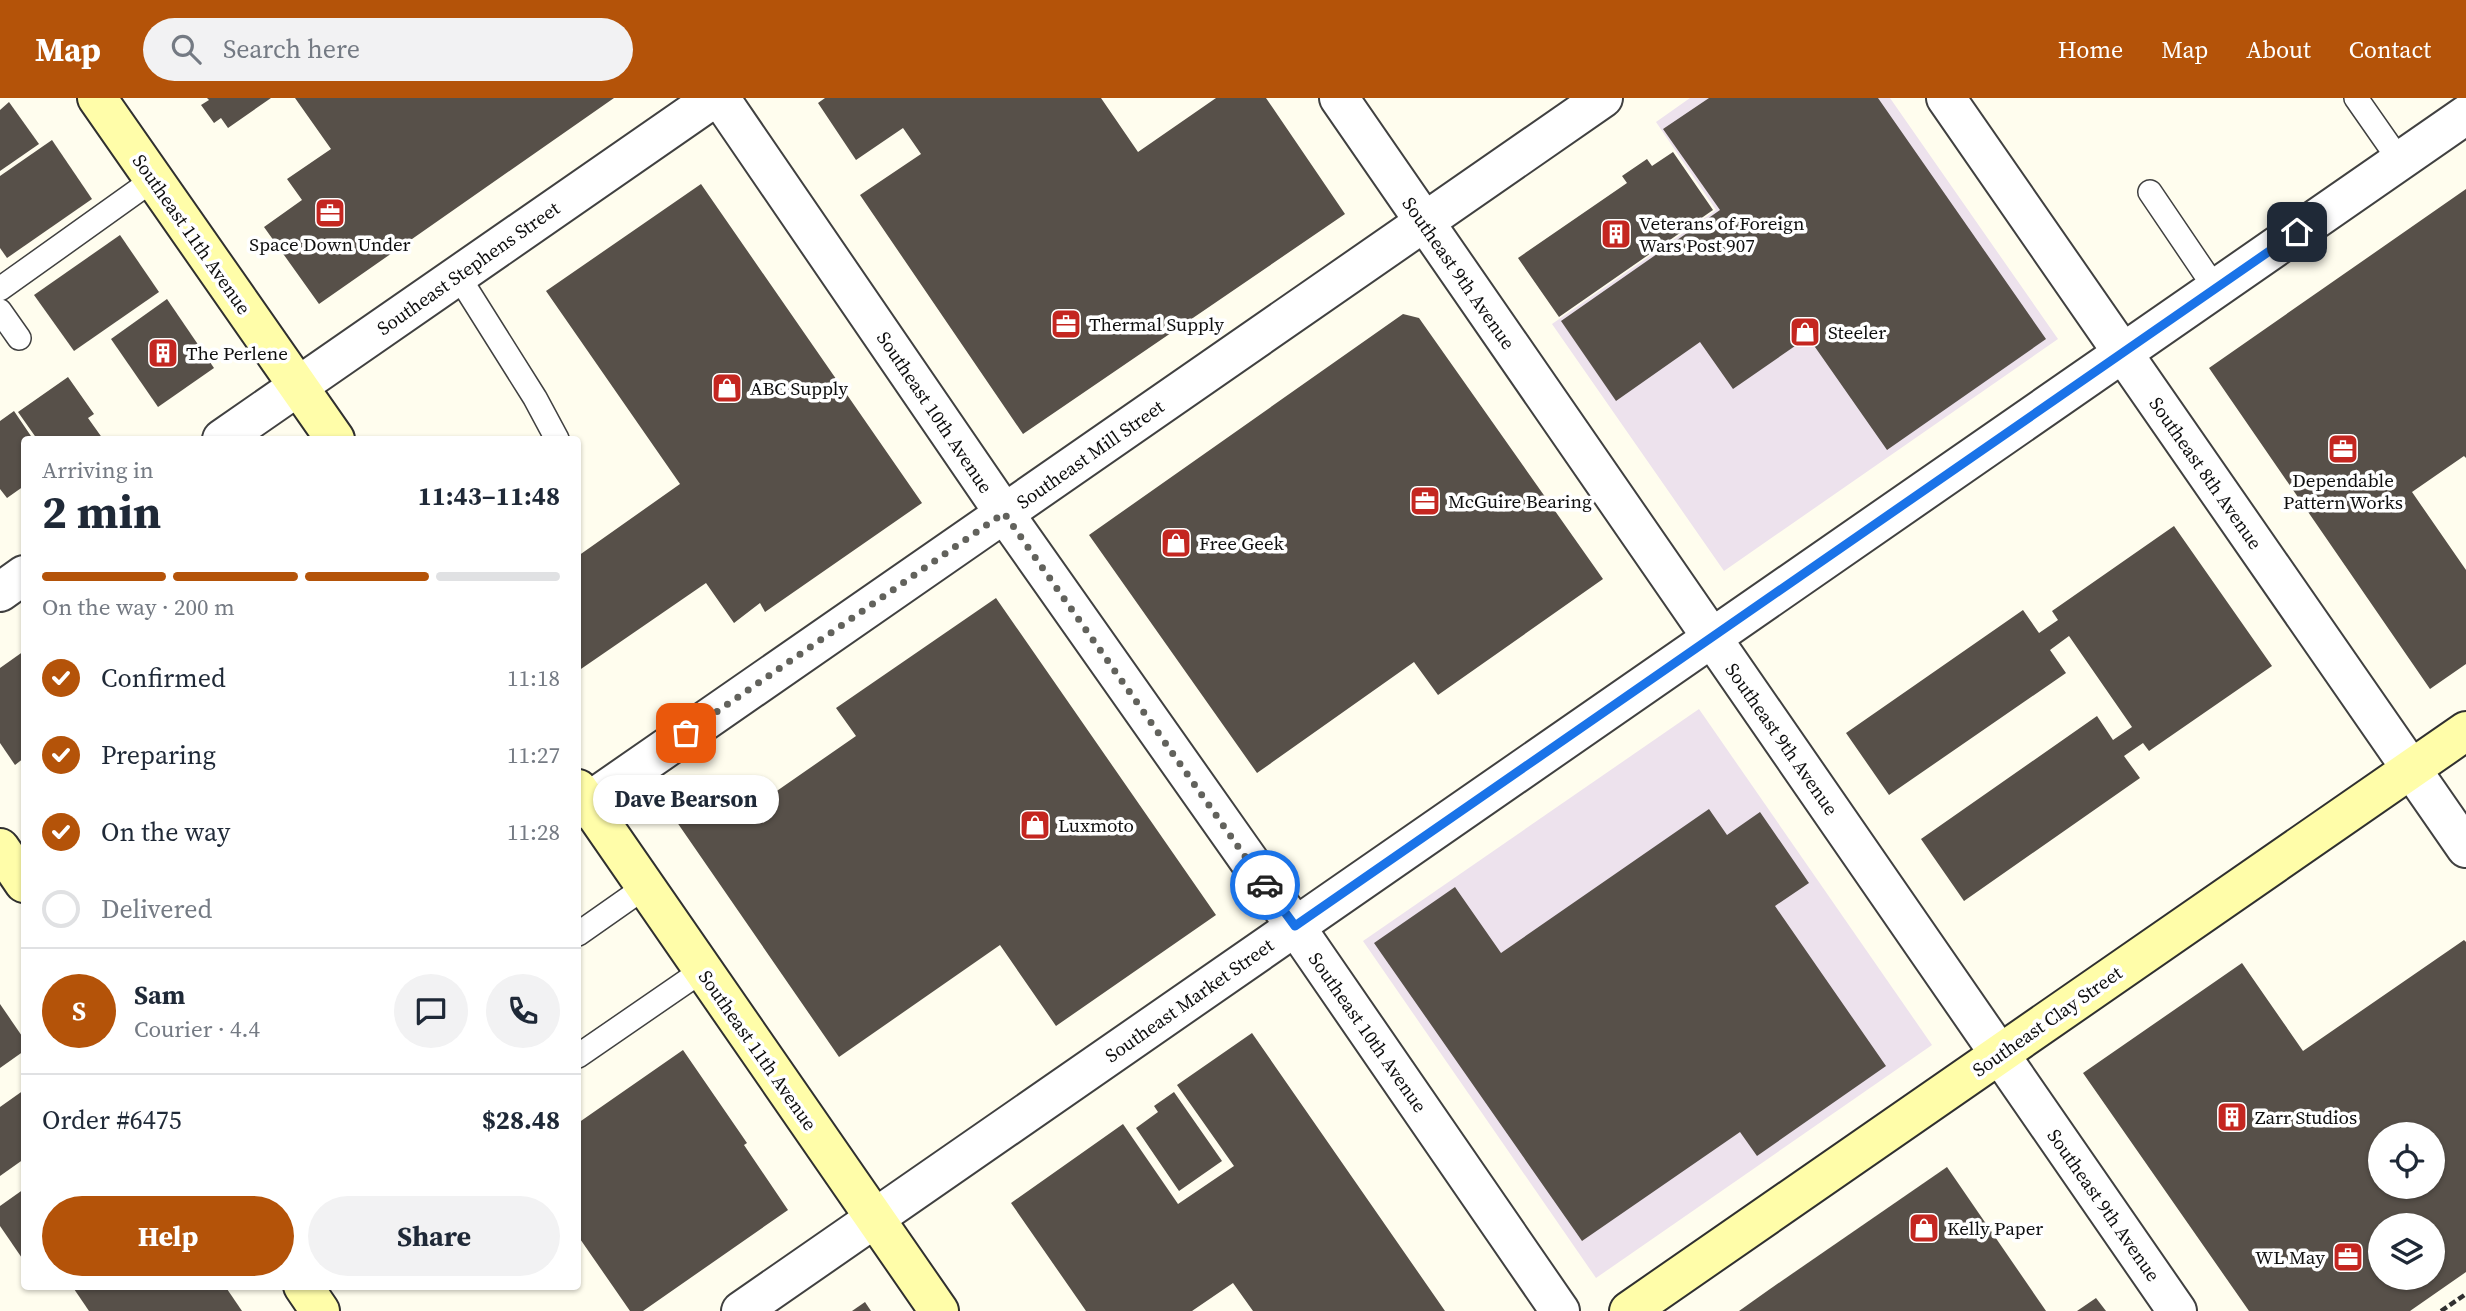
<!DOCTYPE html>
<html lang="en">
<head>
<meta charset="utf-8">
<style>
  body { margin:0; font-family:"Source Serif 4",serif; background:#f2f2f3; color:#1f2937; height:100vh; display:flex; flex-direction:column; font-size:26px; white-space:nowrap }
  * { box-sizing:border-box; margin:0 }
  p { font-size:23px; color:#747a83 }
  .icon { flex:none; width:38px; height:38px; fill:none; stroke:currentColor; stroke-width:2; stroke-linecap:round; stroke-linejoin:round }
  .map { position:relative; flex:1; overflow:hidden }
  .panel { position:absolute; left:21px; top:338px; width:560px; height:854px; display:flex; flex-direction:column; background:#fff; border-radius:7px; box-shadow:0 2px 5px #0004 }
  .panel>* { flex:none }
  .buttons { position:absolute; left:2368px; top:1024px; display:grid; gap:14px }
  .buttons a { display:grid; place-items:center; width:77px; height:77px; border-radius:50%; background:#fff; box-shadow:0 2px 5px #0004; font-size:35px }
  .pin { position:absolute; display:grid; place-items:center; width:60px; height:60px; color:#fff; margin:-30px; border-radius:14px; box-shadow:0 4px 10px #0006 }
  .courier { position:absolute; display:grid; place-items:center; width:70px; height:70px; margin:-35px; border:5px solid #1a73e8; border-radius:50%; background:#fff; color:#222; box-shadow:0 2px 9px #0007 }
  .bubble { position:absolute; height:49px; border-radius:24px; background:#fff; box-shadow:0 2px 5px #0004; font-size:23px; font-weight:700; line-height:49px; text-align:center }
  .overview em { font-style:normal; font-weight:700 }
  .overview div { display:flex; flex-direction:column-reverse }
  .overview { display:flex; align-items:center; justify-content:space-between; height:119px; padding:0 21px }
  h1 { font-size:46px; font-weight:700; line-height:52px }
  .bar { display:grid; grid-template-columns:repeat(4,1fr); gap:10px 7px; align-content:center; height:84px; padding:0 21px }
  .bar i { height:9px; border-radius:5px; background:#e0e1e3 }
  .bar .active { background:#b45309 }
  .bar p { grid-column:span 4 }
  .line { display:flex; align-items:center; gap:18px; padding:0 21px; border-top:2px solid #e0e1e3 }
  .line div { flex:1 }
  .round { display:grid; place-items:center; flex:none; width:74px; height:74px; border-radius:37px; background:#f2f2f3 }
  ol { padding:0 21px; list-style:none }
  li { display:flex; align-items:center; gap:21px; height:77px }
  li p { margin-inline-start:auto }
  li .icon { padding:7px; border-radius:50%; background:#b45309; color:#fff; stroke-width:4 }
  li:last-child { color:#747a83 }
  li i { width:38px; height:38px; border:4px solid #e0e1e3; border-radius:50% }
  .primary-button { display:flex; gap:14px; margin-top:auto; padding:14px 21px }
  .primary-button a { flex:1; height:80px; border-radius:42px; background:#b45309; color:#fff; font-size:28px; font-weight:700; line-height:80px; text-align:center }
  .primary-button a+a { background:#f2f2f3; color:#1f2937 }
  header { display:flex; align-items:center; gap:42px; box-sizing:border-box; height:98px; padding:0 35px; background:#b45309; color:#fff }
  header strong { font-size:33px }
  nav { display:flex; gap:38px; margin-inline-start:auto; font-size:24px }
  .search { width:490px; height:63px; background:#f2f2f3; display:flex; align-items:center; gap:18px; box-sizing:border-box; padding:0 24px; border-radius:38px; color:#747a83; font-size:26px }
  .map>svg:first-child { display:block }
  .industrial { fill:#ede2ed }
  .building { fill:#575049; fill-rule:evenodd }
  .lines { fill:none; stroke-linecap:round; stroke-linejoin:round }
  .lane-casing { stroke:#414141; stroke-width:26 }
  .street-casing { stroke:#414141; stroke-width:42 }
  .secondary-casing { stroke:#303030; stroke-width:42 }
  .path { stroke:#303030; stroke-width:4.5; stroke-dasharray:7 3.5; stroke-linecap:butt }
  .lane { stroke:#fff; stroke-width:23 }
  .street { stroke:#fff; stroke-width:38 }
  .secondary { stroke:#fffda9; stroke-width:38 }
  .done { stroke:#62625c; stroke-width:7; stroke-dasharray:0 12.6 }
  .route { stroke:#1a73e8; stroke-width:9 }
  .labels { text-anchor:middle; stroke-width:7; stroke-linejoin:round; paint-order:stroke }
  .poi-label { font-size:19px; fill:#0e0e0e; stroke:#fff; text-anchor:start }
  .street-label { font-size:19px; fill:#0e0e0e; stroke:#fff }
</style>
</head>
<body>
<header>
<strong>Map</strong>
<div class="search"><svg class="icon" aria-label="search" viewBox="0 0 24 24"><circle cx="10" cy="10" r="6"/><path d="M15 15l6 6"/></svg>Search here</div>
<nav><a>Home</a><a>Map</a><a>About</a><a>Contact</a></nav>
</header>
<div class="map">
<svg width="2466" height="1213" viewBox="0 0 2466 1213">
  <rect width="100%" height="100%" fill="#fffdee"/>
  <!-- industrial -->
  <g class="industrial">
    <path d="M1690,0H1890L2058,241L1724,473L1552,226L1716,112L1656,24Z"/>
    <path d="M1699,611L1932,947L1596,1180L1363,843Z"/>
  </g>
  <!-- building -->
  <g class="building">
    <path d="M207,0H271L228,30L221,20L214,25L201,7L209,2Z"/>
    <path d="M295,0H614L319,206L264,129L302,102L287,81L331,51Z"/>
    <path d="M825,0H1101L1138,54L1216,0H1266L1345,116L1023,336L860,97L921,56L903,30L856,62L818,5Z"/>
    <path d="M1709,0H1878L2046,241L1887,352L1808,239L1733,291L1700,244L1616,303L1561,223L1720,112L1663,31Z"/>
    <path d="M9,4L39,46L0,73V12Z"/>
    <path d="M52,42L92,101L7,160L0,150V78Z"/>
    <path d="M1673,54L1713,112L1559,219L1518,160L1627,85L1622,78L1647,61L1652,68Z"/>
    <path d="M701,86L922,405L765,514L760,505L734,525L706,485L578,573V458L680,386L546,193Z"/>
    <path d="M2466,91V360L2464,358L2412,394L2466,472V566L2430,591L2209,270Z"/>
    <path d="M120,137L159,194L74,253L34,197Z"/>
    <path d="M167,201L214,270L158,309L111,241Z"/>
    <path d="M1403,216L1419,220L1603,481L1438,597L1414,564L1257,675L1089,437Z"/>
    <path d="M68,279L94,316L88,320L103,341H37L18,314Z"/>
    <path d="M14,313L33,341H24V388L7,400L0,391V323Z"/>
    <path d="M2174,428L2272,568L2149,653L2143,645L2124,658L2140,680L1964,803L1921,741L2097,618L2113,642L2132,629L2069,538L2050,552L2066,575L1889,697L1846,635L2023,512L2039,535L2058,522L2052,513Z"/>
    <path d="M996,500L1216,817L1056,928L1000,847L839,959L672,717L723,682L745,715L856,638L836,610Z"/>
    <path d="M24,553V660L15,667L0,645V570Z"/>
    <path d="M1709,711L1727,737L1760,714L1809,785L1775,808L1886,968L1757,1058L1740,1034L1582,1143L1374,845L1455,789L1501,855Z"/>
    <path d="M2464,842L2466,844V1174L2410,1213H2249L2083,975L2242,865L2303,953ZM2380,1036H2432V1088H2380ZM2380,1127H2432V1180H2380Z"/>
    <path d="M0,906L24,941V953L0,970Z"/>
    <path d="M1252,935L1445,1213H1253L1233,1185L1192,1213H1086L1011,1105L1123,1026L1178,1106L1234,1068L1177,987Z"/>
    <path d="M683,952L747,1045L744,1047L788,1112L643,1213H630L578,1138V1025Z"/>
    <path d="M24,992V1061L0,1078V1009Z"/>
    <path d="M1174,994L1222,1063L1179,1093L1136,1030L1158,1014L1154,1008Z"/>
    <path d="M1947,1069L2046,1213H1739L1770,1191Z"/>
    <path d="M24,1091V1163L0,1128V1108Z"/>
    <path d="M72,1188H225L242,1213H89Z"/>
    <path d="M2096,1200L2106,1213H2077Z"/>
    <path d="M865,1204L871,1213H852Z"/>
  </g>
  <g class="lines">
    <!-- lane casing -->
    <g class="lane-casing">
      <g id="lane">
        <path d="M2356,0L2400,63"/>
        <path d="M2150,94L2215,190"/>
        <path d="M457,176L535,300L557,341"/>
        <path d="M0,191L154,81"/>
        <path d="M0,213L19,240"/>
        <path d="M578,836L645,789"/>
        <path d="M578,958L703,872"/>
      </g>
    </g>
    <!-- street casing -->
    <g class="street-casing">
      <g id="street">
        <path d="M720,0L1004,415L1295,828L1560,1213"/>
        <path d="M1339,0L2177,1213"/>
        <path d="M1946,0L2466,750"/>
        <path d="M222,341L714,0"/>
        <path d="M0,494L24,477"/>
        <path d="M578,711L1603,0"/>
        <path d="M741,1213L2466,17"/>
      </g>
    </g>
    <!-- secondary casing -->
    <g class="secondary-casing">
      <g id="secondary">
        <path d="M97,0L335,341"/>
        <path d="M578,691L939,1213"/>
        <path d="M0,750L24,785"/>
        <path d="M303,1188L320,1213"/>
        <path d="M1629,1213L2466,633"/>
      </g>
    </g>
    <!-- path -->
    <path class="path" d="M2441,1213L2466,1196"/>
    <!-- lane -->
    <use href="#lane" class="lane"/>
    <!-- street -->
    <use href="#street" class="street"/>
    <!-- secondary -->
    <use href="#secondary" class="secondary"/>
  </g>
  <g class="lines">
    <!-- done -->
    <path class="done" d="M686,635L1004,415L1265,787"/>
    <!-- route -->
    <path class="route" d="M1265,787L1295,828L2297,134"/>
  </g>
  <!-- icons -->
  <defs>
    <g id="office-square" transform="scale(1.575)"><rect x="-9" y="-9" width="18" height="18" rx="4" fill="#c42620" stroke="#fff"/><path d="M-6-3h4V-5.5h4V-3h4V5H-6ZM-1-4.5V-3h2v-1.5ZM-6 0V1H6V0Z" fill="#fff"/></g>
    <g id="building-square" transform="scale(1.575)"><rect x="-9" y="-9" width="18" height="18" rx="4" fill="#c42620" stroke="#fff"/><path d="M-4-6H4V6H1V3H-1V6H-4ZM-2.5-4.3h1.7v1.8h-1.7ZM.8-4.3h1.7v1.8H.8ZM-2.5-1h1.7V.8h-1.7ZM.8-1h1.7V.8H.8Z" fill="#fff"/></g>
    <g id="shop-square" transform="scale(1.575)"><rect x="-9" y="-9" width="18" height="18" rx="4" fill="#c42620" stroke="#fff"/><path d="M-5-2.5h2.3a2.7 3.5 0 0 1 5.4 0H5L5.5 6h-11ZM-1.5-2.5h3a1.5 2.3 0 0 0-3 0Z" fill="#fff"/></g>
  </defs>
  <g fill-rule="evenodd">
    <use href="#office-square" x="330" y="115"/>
    <use href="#building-square" x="1616" y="136"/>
    <use href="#office-square" x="1066" y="226"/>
    <use href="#shop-square" x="1805" y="234"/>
    <use href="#building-square" x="163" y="255"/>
    <use href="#shop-square" x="727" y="290"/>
    <use href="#office-square" x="2343" y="351"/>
    <use href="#office-square" x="1425" y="403"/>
    <use href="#shop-square" x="1176" y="445"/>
    <use href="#shop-square" x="1035" y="727"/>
    <use href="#building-square" x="2232" y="1019"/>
    <use href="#shop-square" x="1924" y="1130"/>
    <use href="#office-square" x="2348" y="1159"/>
  </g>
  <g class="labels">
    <!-- poi labels -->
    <g class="poi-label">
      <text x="1639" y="132">Veterans of Foreign<tspan x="1639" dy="22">Wars Post 907</tspan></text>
      <text x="330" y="153" text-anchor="middle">Space Down Under</text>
      <text x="1089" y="233">Thermal Supply</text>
      <text x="1828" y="241">Steeler</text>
      <text x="186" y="262">The Perlene</text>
      <text x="750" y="297">ABC Supply</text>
      <text x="2343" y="389" text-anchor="middle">Dependable<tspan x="2343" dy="22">Pattern Works</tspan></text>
      <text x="1448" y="410">McGuire Bearing</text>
      <text x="1199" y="452">Free Geek</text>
      <text x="1058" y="734">Luxmoto</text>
      <text x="2255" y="1026">Zarr Studios</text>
      <text x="1947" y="1137">Kelly Paper</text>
      <text x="2325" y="1166" text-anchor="end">WL May</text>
    </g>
    <!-- street labels -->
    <g class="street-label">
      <text transform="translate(192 136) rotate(55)" y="7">Southeast 11th Avenue</text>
      <text transform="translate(468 170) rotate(-35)" y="7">Southeast Stephens Street</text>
      <text transform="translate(1459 175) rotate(55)" y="7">Southeast 9th Avenue</text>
      <text transform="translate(935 314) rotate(56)" y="7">Southeast 10th Avenue</text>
      <text transform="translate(1090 356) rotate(-35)" y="7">Southeast Mill Street</text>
      <text transform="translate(2206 375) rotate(55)" y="7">Southeast 8th Avenue</text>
      <text transform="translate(1782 641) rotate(55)" y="7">Southeast 9th Avenue</text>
      <text transform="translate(1189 902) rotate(-35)" y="7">Southeast Market Street</text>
      <text transform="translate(2047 923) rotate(-35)" y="7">Southeast Clay Street</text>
      <text transform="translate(1368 934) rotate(55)" y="7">Southeast 10th Avenue</text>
      <text transform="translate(758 952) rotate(55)" y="7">Southeast 11th Avenue</text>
      <text transform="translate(2104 1107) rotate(55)" y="7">Southeast 9th Avenue</text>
    </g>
  </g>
</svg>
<div class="buttons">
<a><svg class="icon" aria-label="locate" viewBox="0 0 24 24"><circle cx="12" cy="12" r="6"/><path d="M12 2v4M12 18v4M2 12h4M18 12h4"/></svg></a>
<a><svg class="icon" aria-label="layers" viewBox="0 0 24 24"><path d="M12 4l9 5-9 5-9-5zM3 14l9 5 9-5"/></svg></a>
</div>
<div class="pin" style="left:686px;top:635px;background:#ea580c"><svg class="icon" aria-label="bag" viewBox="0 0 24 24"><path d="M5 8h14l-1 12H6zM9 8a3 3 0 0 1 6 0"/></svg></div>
<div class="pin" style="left:2297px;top:134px;background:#1f2937"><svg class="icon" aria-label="home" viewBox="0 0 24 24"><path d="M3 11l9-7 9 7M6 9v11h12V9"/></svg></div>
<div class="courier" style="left:1265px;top:787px"><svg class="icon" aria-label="car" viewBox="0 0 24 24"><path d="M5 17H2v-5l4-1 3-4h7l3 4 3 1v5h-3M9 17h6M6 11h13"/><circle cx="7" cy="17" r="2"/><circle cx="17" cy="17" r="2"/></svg></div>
<div class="bubble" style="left:593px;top:677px;width:186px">Dave Bearson</div>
<section class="panel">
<div class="overview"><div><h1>2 min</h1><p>Arriving in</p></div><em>11:43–11:48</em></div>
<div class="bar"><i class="active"></i><i class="active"></i><i class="active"></i><i></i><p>On the way · 200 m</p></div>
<ol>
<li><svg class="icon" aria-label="check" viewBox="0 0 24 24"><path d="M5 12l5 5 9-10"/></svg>Confirmed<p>11:18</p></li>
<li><svg class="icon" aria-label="check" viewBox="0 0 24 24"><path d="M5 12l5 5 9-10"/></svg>Preparing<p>11:27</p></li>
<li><svg class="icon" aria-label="check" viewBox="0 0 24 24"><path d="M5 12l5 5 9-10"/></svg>On the way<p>11:28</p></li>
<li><i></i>Delivered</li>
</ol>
<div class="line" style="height:126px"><b class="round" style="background:#b45309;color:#fff">S</b><div><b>Sam</b><p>Courier · 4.4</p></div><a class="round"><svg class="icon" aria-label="chat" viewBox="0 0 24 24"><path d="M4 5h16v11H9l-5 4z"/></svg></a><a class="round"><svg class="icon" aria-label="phone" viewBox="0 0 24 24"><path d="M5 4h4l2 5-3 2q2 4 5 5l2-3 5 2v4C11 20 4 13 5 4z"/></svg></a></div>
<div class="line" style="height:91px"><div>Order #6475</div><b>$28.48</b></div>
<div class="primary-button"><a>Help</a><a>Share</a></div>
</section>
</div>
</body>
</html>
